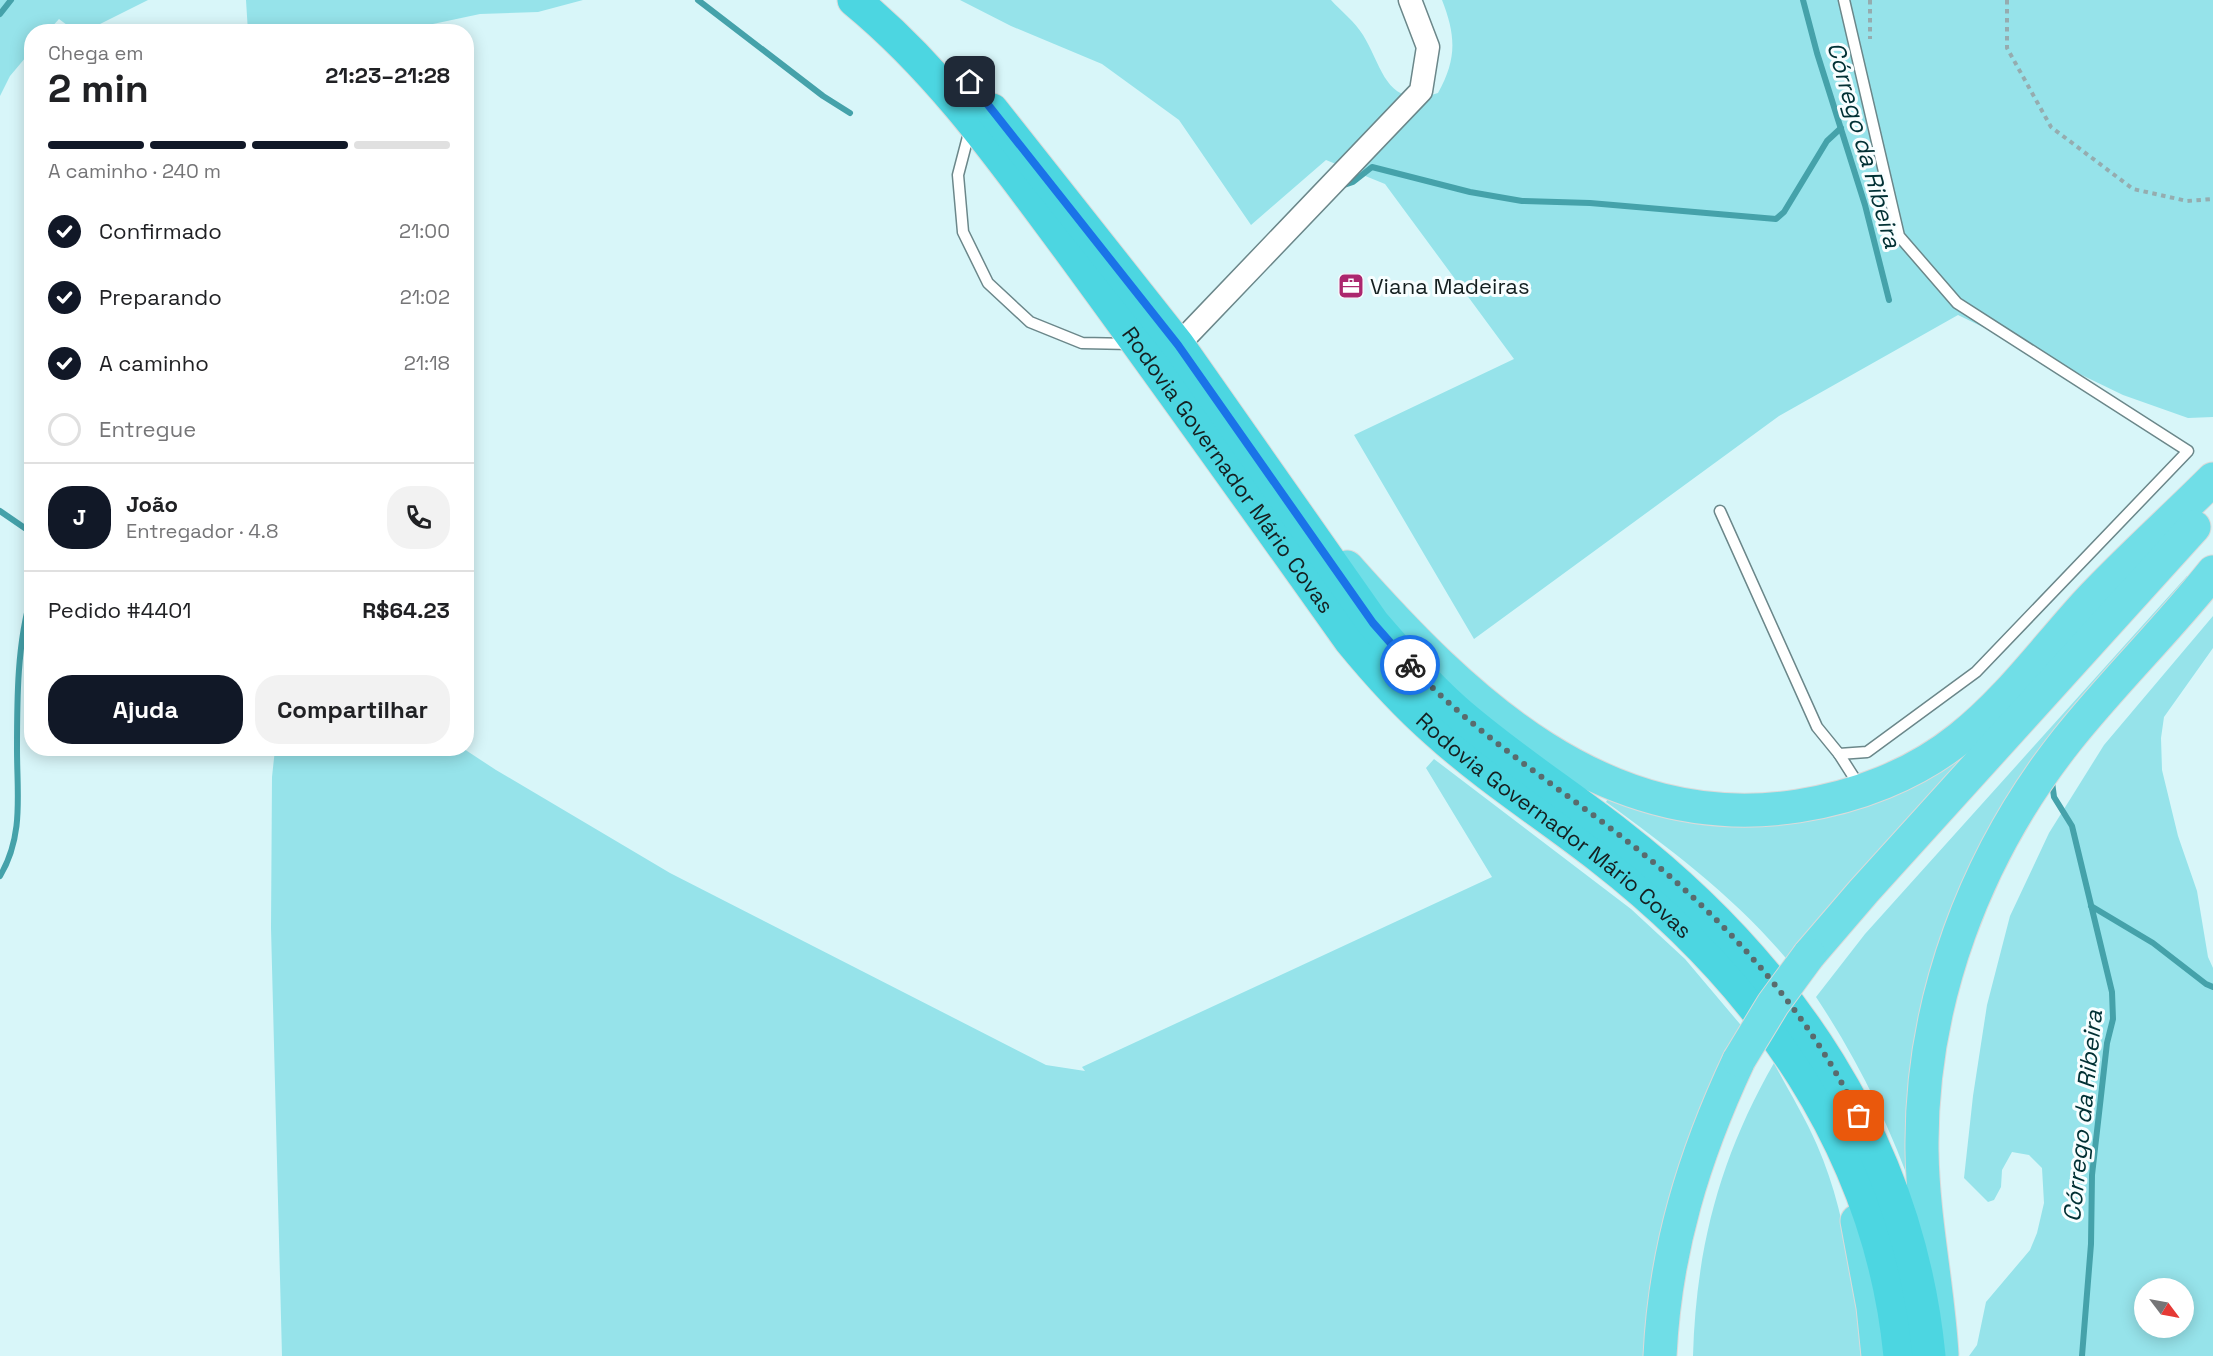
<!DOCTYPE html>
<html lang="pt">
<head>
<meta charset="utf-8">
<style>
  body { margin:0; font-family:"Space Grotesk",sans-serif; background:#f2f2f2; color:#202124; height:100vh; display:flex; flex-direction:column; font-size:22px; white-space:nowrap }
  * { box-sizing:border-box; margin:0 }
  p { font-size:20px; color:#757577 }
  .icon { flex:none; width:33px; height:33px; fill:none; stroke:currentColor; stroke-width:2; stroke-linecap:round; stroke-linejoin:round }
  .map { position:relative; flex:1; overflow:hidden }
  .panel { position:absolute; left:24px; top:24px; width:450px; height:732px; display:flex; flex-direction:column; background:#fff; border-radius:24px; box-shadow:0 3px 15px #0003 }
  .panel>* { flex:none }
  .needle { width:39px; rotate:122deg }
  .fabs { position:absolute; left:2134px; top:1278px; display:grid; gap:12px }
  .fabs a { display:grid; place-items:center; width:60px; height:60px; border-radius:50%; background:#fff; box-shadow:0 3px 15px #0003; font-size:30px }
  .pin { position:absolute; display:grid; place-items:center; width:51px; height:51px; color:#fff; margin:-26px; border-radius:12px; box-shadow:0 3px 9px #0006 }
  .courier { position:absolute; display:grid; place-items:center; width:60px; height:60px; margin:-30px; border:4px solid #1a73e8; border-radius:50%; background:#fff; color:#222; box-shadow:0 2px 8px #0007 }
  .head em { font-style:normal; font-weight:700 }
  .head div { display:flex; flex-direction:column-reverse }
  .head { display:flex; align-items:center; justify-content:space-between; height:102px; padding:0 24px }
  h1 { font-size:39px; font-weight:700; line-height:45px }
  .bar { display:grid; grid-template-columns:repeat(4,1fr); gap:9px 6px; align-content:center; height:72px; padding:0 24px }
  .bar i { height:8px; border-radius:4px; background:#e0e0e0 }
  .bar .active { background:#111827 }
  .bar p { grid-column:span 4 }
  .line { display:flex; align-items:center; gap:15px; padding:0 24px; border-top:2px solid #e0e0e0 }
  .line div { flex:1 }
  .round { display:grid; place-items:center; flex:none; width:63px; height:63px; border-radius:24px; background:#f2f2f2 }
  ol { padding:0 24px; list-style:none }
  li { display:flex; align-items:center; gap:18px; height:66px }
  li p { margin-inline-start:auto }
  li .icon { padding:6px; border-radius:50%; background:#111827; color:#fff; stroke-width:4 }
  li:last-child { color:#757577 }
  li i { width:33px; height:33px; border:3px solid #e0e0e0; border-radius:50% }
  .cta { display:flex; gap:12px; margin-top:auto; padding:12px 24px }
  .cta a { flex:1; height:69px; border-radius:24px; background:#111827; color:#fff; font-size:24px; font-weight:700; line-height:69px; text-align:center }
  .cta a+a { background:#f2f2f2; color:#202124 }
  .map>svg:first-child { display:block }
  .green { fill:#96e3ea; fill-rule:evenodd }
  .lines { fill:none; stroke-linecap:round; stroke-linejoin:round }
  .stream { stroke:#45a2aa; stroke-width:6 }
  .service-casing { stroke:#6b878a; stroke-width:13 }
  .minor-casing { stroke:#6b878a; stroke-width:25 }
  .trunk-casing { stroke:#dadbdb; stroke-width:35 }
  .motorway-casing { stroke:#dadbdb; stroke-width:35 }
  .path { stroke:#95acaf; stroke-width:4; stroke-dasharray:4.5 4.5; stroke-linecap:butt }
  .service { stroke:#fff; stroke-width:10 }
  .minor { stroke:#fff; stroke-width:22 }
  .trunk { stroke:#70dee7; stroke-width:33 }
  .motorway { stroke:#4cd6e1; stroke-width:33 }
  .trunk-bridge-casing { stroke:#dadbdb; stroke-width:35; stroke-linecap:butt }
  .trunk-bridge { stroke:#70dee7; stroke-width:33 }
  .done { stroke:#596b6d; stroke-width:6; stroke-dasharray:0 10.8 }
  .route { stroke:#1a73e8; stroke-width:8 }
  .labels { text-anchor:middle; stroke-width:6; stroke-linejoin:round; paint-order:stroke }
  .poi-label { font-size:22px; fill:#152021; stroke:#f8feff; text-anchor:start }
  .street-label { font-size:22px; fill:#152021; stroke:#f8feff }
  .water-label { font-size:24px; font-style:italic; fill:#013034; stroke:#f8feff }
</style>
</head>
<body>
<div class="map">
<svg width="2213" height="1356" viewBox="0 0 2213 1356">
  <rect width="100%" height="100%" fill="#d8f6f9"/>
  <!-- green -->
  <g class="green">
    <path d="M0,0H148L86,31H75L59,19L48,31L32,32L31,51L10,76L0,96Z"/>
    <path d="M246,0H583L538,12L480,14L400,31L248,32Z"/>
    <path d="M960,0H1331C1341,11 1355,22 1363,35C1384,70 1386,109 1438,93C1457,59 1456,36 1442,0H2213V417L2188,418L2123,395L1958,315L1779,416L1474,639L1354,435L1514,359L1385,184L1326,160L1251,225L1179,120L1102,64L1011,26Z"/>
    <path d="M2187,576L2193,581L1974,875L1915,1197C1890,1126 1858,1060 1816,997L1865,934Z"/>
    <path d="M2213,616V648L2164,717L2161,738L2162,770L2178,836L2197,891L2208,957L2213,968V1356H1969L1977,1345L1986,1302L2030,1250L2037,1233L2044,1203L2042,1168L2029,1155L2012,1152L2002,1170L2001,1187L1994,1200L1988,1202L1964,1178L1973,1096L1987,1005L2010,916L2049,833L2104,745ZM2145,1288H2184V1328H2145Z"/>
    <path d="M1980,737L1790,963C1739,901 1671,849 1606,802L1611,794L1729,819Z"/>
    <path d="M275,749H464L496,770L670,873L1046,1065L1085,1071L1082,1067L1492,877L1426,768L1434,759L1631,909L1685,959L1745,1030L1647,1356H282L271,928L272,777Z"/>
    <path d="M1774,1063C1788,1090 1805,1117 1817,1145C1846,1211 1854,1285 1862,1356H1693C1696,1248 1720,1157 1774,1063Z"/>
  </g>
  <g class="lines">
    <!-- stream -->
    <g class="stream">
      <path d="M698,0L823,96L850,113"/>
      <path d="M1803,0L1817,53L1865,205L1889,300"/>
      <path d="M0,14L11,0"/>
      <path d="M1341,186L1353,182L1372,167L1470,192L1522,201L1590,203L1776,219L1784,212L1827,141L1841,128"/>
      <path d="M0,511L32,533"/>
      <path d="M2052,782L2054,797L2072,826L2112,992L2113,1019L2107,1043L2092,1175L2091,1244L2082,1356"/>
      <path d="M0,876C24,836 17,794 17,750C17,700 17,642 32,594"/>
      <path d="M2091,906L2153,943L2206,984L2213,987"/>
    </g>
    <!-- service casing -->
    <g class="service-casing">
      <g id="service">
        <path d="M970,129L958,175L963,232L988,283L1030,322L1082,343L1131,344"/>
        <path d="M1720,511L1817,727L1839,754L1867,752L1976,672L2188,451L1957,303L1899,236L1844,0"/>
        <path d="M1839,754L1860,787"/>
      </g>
    </g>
    <!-- minor casing -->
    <g class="minor-casing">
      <path id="minor" d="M1178,345L1421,91L1428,47L1410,0"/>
    </g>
    <!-- trunk casing -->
    <g class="trunk-casing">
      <g id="trunk">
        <path d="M1347,567C1465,700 1604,836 1798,806C1856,797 1914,775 1960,738C2008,700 2045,649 2086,604C2126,561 2171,521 2213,479"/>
        <path d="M1809,955L1864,891L2194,527"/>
        <path d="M1857,1221L1873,1307L1878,1356"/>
        <path d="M1942,1354C1938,1286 1923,1220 1922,1151C1920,1003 1975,856 2067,740C2113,682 2167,630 2213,572"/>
        <path d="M1660,1356C1665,1250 1694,1156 1739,1060"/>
      </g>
    </g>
    <!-- motorway casing -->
    <g class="motorway-casing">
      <g id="motorway">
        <path id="s1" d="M854,0C943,73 1007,166 1075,257C1168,384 1259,512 1350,640C1377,673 1405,704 1437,732C1488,778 1546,815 1600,857C1761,982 1880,1149 1900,1356"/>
        <path d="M992,110L1178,345L1373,623C1399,653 1425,683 1455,710C1506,755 1564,792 1618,834C1787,965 1908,1140 1929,1356"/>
      </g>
    </g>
    <!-- path -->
    <g class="path">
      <path d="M1870,0V39"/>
      <path d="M2007,0V48L2051,127L2133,189L2187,201L2213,199"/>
    </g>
    <!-- service -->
    <use href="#service" class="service"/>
    <!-- minor -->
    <use href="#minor" class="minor"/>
    <!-- trunk -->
    <use href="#trunk" class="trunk"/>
    <!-- motorway -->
    <use href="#motorway" class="motorway"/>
    <!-- trunk-bridge casing -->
    <g class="trunk-bridge-casing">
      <path id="trunk-bridge" d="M1739,1060L1773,1004L1809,955"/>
    </g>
    <!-- trunk-bridge -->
    <use href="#trunk-bridge" class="trunk-bridge"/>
  </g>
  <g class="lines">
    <!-- done -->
    <path class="done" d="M1410,665C1472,731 1547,779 1618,834C1717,910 1804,1003 1859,1116"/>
    <!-- route -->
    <path class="route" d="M970,82L1178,345L1373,623L1410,665"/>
  </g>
  <!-- icons -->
  <defs>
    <g id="office-square" transform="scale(1.35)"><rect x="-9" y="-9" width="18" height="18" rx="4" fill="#ac276e" stroke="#f8feff"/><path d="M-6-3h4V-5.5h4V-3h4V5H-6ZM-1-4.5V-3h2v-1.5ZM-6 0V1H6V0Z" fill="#fff"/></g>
  </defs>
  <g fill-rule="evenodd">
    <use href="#office-square" x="1351" y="286"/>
  </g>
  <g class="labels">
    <!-- poi labels -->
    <g class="poi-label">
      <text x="1370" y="294">Viana Madeiras</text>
    </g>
    <!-- street labels -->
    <g class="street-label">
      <text dy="8" stroke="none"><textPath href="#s1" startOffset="602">Rodovia Governador Mário Covas</textPath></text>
      <text dy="8" stroke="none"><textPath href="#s1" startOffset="1088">Rodovia Governador Mário Covas</textPath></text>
    </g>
    <!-- water labels -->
    <g class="water-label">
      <text transform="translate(1864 145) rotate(74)" y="8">Córrego da Ribeira</text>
      <text transform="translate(2083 1116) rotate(-84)" y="8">Córrego da Ribeira</text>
    </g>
  </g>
</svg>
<div class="fabs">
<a><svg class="needle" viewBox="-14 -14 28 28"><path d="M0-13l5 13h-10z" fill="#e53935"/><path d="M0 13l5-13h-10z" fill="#757577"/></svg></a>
</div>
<div class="pin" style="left:1859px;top:1116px;background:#ea580c"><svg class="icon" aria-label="bag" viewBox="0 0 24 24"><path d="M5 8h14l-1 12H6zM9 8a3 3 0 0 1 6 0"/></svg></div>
<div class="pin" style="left:970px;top:82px;background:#1f2937"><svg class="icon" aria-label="home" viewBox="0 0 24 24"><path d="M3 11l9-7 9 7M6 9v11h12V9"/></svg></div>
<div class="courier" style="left:1410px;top:665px"><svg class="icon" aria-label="bike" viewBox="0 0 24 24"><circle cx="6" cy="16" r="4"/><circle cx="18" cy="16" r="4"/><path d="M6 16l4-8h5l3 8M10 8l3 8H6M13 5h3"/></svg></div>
<section class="panel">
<div class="head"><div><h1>2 min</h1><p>Chega em</p></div><em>21:23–21:28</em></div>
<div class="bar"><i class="active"></i><i class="active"></i><i class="active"></i><i></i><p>A caminho · 240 m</p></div>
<ol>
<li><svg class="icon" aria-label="check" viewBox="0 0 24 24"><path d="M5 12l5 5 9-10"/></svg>Confirmado<p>21:00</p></li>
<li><svg class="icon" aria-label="check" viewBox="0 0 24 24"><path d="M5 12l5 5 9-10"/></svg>Preparando<p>21:02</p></li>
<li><svg class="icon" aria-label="check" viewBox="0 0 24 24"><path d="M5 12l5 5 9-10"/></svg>A caminho<p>21:18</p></li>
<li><i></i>Entregue</li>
</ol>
<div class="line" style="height:108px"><b class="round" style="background:#111827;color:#fff">J</b><div><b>João</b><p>Entregador · 4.8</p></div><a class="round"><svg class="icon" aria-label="phone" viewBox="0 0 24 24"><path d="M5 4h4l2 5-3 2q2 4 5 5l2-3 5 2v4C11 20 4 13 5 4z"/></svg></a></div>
<div class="line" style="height:78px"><div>Pedido #4401</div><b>R$64.23</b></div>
<div class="cta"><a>Ajuda</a><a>Compartilhar</a></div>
</section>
</div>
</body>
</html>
